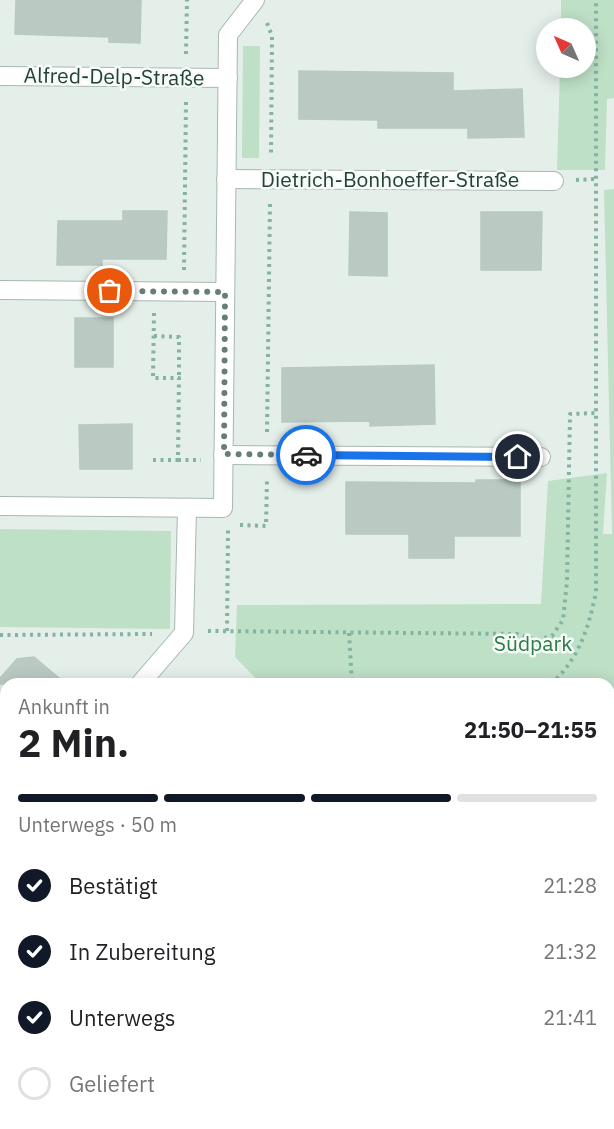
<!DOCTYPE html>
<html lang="de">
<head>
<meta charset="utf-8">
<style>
  body { margin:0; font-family:"IBM Plex Sans",sans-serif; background:#f2f2f2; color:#202124; height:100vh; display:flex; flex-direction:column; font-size:22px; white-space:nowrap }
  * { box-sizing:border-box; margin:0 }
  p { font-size:20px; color:#757577 }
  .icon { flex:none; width:33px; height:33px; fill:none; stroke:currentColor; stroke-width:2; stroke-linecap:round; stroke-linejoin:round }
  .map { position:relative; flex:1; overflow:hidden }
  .panel { position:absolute; left:0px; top:678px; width:615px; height:452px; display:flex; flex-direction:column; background:#fff; border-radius:18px 18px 0 0; box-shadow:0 3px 15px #0003 }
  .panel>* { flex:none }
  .needle { width:39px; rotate:315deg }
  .buttons { position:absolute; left:536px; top:18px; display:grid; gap:12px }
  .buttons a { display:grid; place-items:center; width:60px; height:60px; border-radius:50%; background:#fff; box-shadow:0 3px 15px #0003; font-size:30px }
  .pin { position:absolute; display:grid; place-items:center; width:51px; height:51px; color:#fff; margin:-26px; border:3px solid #fff; border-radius:50%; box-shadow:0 2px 6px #0007 }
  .courier { position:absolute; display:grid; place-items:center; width:60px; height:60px; margin:-30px; border:4px solid #1a73e8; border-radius:50%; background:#fff; color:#222; box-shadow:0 2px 8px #0007 }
  .headline em { font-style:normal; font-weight:700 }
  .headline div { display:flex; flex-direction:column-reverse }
  .headline { display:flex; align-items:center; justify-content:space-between; height:102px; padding:0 18px }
  h1 { font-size:39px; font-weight:700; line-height:45px }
  .bar { display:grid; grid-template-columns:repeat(4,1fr); gap:9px 6px; align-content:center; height:72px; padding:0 18px }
  .bar i { height:8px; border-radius:4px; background:#e0e0e0 }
  .bar .current { background:#111827 }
  .bar p { grid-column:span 4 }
  ol { padding:0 18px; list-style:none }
  li { display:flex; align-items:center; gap:18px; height:66px }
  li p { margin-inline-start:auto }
  li .icon { padding:6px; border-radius:50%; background:#111827; color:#fff; stroke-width:4 }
  li:last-child { color:#757577 }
  li i { width:33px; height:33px; border:3px solid #e0e0e0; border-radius:50% }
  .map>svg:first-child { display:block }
  .green { fill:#bee0c6 }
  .building { fill:#bacac3; stroke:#b7c9c1; stroke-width:1.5 }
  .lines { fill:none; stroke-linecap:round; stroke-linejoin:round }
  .minor-casing { stroke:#a7b7b1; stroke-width:20 }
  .major-casing { stroke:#c1cac7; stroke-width:20 }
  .path { stroke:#85b3a3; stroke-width:4; stroke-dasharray:3 4.5; stroke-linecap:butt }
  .minor { stroke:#fff; stroke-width:18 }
  .major { stroke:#68a594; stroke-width:18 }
  .done { stroke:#677e76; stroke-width:6; stroke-dasharray:0 10.8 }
  .route { stroke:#1a73e8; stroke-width:8 }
  .labels { text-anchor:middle; stroke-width:5; stroke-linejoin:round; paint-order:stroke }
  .street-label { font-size:21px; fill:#234138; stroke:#f6fbf8 }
  .park-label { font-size:21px; fill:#2c7a47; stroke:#f6fbf8 }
</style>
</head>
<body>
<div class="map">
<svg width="614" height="1129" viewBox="0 0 614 1129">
  <rect width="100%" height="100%" fill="#e5efea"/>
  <!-- green -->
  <g class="green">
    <path d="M561,0H614V98L607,99L605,170H557L560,68H585V28H561Z"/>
    <path d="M243,46H260L259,158H242Z"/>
    <path d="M614,189V696L609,699V684H261L235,657L237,605L541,604L548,481L607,473L603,534H612L604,190Z"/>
    <path d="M0,529L171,531L170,629L0,627Z"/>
    <path d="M614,831V1069L609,1071V835Z"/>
    <path d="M6,1016V1124H173L169,1129H0V1020Z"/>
    <path d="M302,1124H491L494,1129H296Z"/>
  </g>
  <!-- building -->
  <g class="building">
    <path d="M16,0H141L140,43L109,42V37L15,34Z"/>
    <path d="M299,71L453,73V91L522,89L524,137L468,138V128H378V120L299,119Z"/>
    <path d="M123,211H167L166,259H102V265H57L58,221H123Z"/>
    <path d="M350,212L387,213V276L349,275Z"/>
    <path d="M481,212H542L541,270H481Z"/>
    <rect x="75" y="318" width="38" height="49"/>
    <path d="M434,365L435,424L370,426V421L282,422V368Z"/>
    <path d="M132,424V469H80L79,425Z"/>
    <path d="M476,480H520V536H454V558H409V534H346V482L476,483Z"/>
    <path d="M34,657L66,684H0V678L17,659Z"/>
  </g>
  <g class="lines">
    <!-- minor casing -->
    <g class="minor-casing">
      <g id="minor">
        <path d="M0,76L228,78"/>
        <path d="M226,179L554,181"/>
        <path d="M0,290L225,292"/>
        <path d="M223,455L541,457"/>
        <path d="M0,506L223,508L228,35L255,0"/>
        <path d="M140,684L184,633L187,508"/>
        <path d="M0,846L6,840"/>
        <path d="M513,1124L516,1129"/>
        <path d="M559,1124L561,1129"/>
      </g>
    </g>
    <!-- major casing -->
    <g class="major-casing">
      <g id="major">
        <path d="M609,725L614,721"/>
        <path d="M609,811L614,808"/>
        <path d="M197,1129L201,1124"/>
        <path d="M256,1129L261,1124"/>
      </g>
    </g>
    <!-- path -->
    <g class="path">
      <path d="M267,23L272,36L271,156"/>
      <path d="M186,54L187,0"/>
      <path d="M576,180L596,179"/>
      <path d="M184,270L186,101"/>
      <path d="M154,336L179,337V378"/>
      <path d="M267,432L270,203"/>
      <path d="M153,460H178L179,378H153L154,313"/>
      <path d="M178,460H201"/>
      <path d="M240,525L266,526L267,479"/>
      <path d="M208,631L517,634L537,640L552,636L563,620L567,581L570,414L596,413"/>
      <path d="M227,631L228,530"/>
      <path d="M349,633L352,684"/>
      <path d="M0,635L152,634"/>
      <path d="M551,684C579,659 589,627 596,592V0"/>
      <path d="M0,887L6,897"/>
      <path d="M352,1124L358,1129"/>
      <path d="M77,1129L83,1124"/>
    </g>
    <!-- minor -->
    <use href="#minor" class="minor"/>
    <!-- major -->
    <use href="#major" class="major"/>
  </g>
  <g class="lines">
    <!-- done -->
    <path class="done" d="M110,291L225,292L224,454L306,455"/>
    <!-- route -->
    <path class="route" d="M306,455L518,457"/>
  </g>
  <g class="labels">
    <!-- street labels -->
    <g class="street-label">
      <text transform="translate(114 77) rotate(1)" y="7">Alfred-Delp-Straße</text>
      <text x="390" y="187">Dietrich-Bonhoeffer-Straße</text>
    </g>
    <!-- park labels -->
    <g class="park-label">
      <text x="533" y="651">Südpark</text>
    </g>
  </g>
</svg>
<div class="buttons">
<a><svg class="needle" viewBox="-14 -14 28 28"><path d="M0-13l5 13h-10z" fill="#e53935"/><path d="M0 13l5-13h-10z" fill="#757577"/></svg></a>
</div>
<div class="pin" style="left:110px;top:291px;background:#ea580c"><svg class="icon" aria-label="bag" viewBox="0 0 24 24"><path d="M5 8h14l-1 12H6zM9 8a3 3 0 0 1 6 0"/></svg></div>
<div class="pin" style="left:518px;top:457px;background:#1f2937"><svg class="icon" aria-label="home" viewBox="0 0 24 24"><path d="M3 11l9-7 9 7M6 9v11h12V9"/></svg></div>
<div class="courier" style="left:306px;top:455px"><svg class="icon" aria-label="car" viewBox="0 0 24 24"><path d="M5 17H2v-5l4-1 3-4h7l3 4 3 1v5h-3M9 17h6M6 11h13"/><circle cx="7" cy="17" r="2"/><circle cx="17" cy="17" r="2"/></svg></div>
<section class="panel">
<div class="headline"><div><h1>2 Min.</h1><p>Ankunft in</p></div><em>21:50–21:55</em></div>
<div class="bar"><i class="current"></i><i class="current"></i><i class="current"></i><i></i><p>Unterwegs · 50 m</p></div>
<ol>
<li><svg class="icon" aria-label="check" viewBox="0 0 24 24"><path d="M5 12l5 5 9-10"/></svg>Bestätigt<p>21:28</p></li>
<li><svg class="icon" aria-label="check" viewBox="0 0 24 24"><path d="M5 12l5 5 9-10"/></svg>In Zubereitung<p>21:32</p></li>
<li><svg class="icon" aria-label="check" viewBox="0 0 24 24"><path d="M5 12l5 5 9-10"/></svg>Unterwegs<p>21:41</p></li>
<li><i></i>Geliefert</li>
</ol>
</section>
</div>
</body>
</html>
